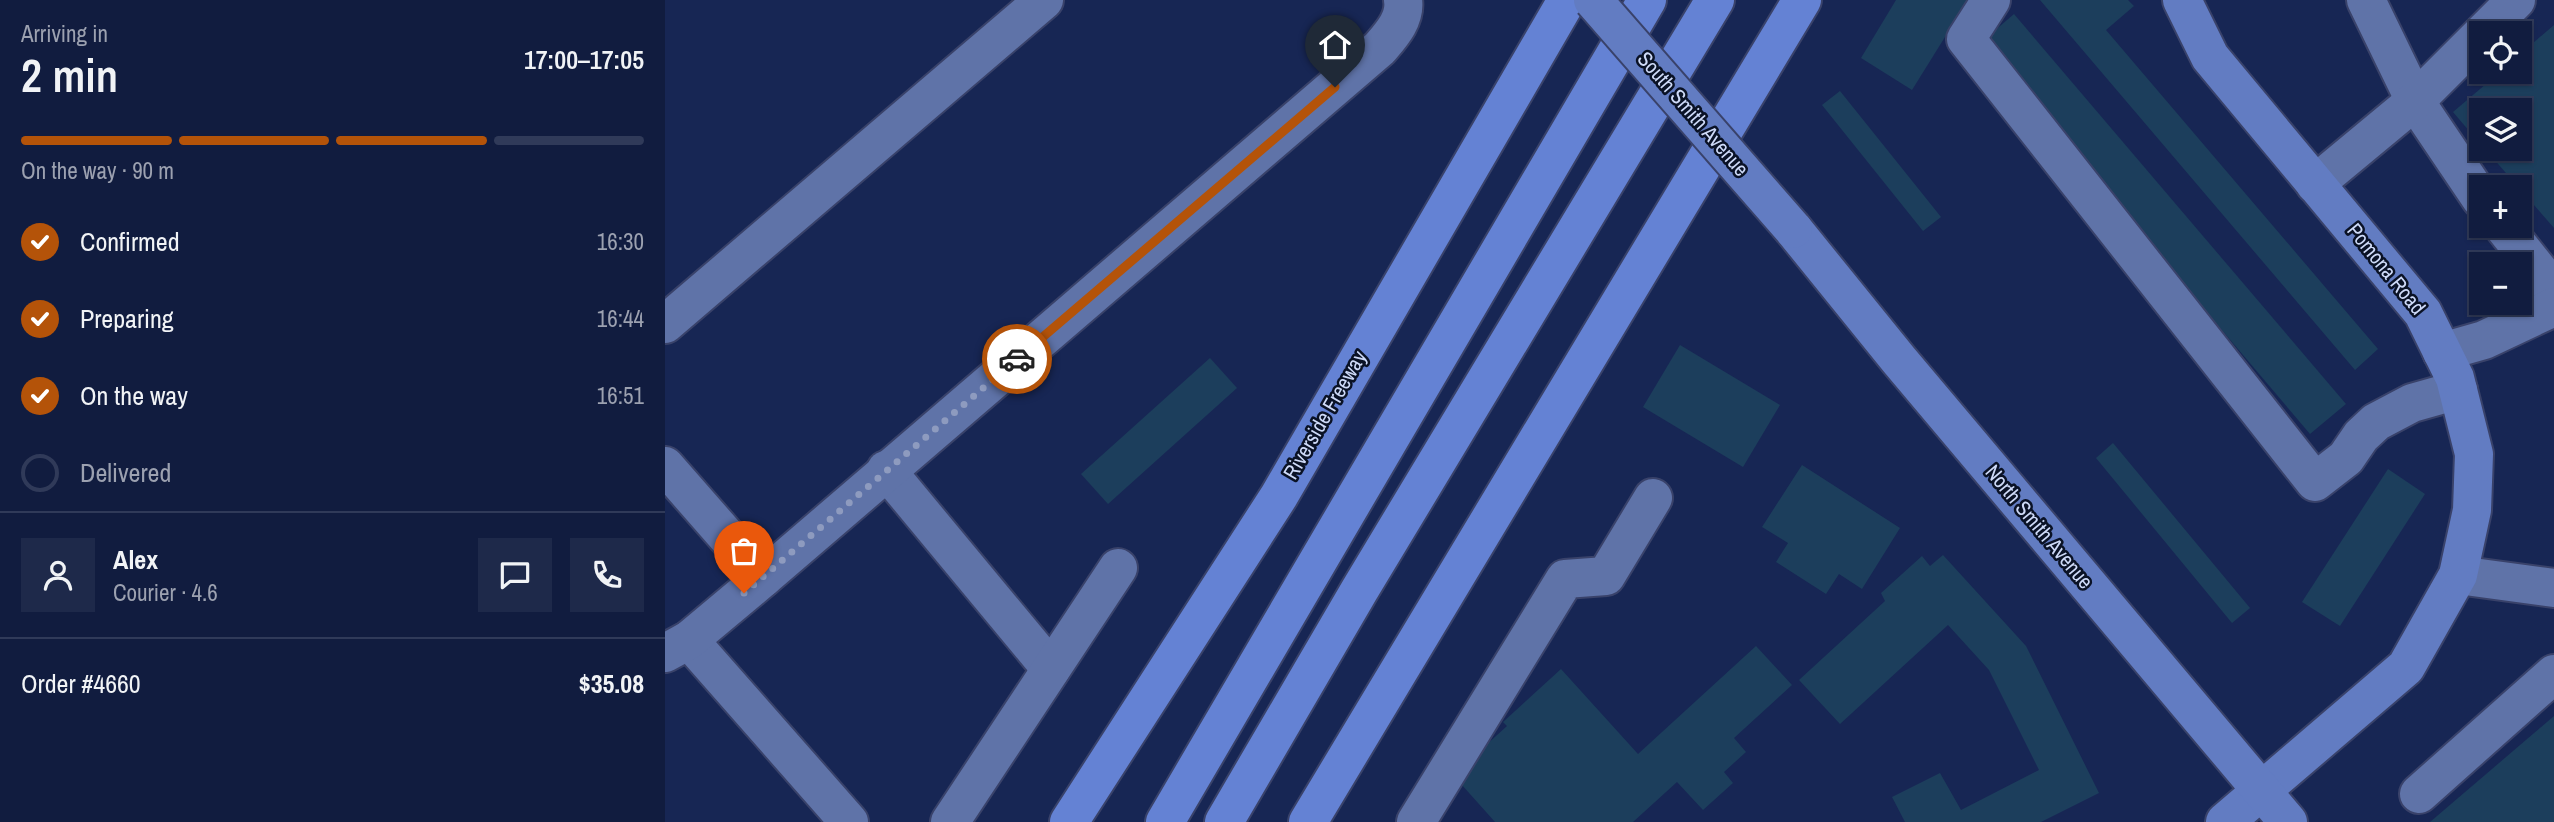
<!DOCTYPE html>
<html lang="en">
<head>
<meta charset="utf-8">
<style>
  body { margin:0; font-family:"Archivo Narrow",sans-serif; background:#1e294a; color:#f1f3f6; height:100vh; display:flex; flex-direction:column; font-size:26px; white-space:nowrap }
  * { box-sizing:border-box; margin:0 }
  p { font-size:23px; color:#9ca1b0 }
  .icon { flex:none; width:38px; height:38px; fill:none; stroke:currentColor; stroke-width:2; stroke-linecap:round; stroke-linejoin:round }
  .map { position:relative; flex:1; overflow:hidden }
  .details { display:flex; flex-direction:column; background:#111c3f; width:665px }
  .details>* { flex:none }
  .fabs { position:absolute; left:1804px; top:21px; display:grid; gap:14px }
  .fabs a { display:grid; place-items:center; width:63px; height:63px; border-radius:0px; background:#111c3f; box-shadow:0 2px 5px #0004,0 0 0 2px #303a59; font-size:35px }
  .pin { position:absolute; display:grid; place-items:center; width:60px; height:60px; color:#fff; margin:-72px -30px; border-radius:50% 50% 50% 0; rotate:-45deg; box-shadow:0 0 7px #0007 }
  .pin .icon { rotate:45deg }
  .courier { position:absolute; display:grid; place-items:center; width:70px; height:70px; margin:-35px; border:5px solid #b45309; border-radius:50%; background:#fff; color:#222; box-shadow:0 2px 9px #0007 }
  .overview em { font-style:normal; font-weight:600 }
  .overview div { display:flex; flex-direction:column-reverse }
  .overview { display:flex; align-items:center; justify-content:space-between; height:119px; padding:0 21px }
  h1 { font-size:46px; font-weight:600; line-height:52px }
  .bar { display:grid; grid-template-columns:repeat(4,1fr); gap:10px 7px; align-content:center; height:84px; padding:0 21px }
  .bar i { height:9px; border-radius:5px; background:#303a59 }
  .bar .active { background:#b45309 }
  .bar p { grid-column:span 4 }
  .line { display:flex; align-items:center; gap:18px; padding:0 21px; border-top:2px solid #303a59 }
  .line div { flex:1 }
  .round { display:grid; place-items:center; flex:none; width:74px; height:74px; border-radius:0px; background:#1e294a }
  ol { padding:0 21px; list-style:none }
  li { display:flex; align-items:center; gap:21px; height:77px }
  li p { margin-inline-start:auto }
  li .icon { padding:7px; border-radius:50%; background:#b45309; color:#fff; stroke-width:4 }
  li:last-child { color:#9ca1b0 }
  li i { width:38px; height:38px; border:4px solid #303a59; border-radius:50% }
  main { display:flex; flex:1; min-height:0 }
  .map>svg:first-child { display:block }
  .building { fill:#1c3e5c }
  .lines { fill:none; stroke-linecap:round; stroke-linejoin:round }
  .minor-casing { stroke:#39426a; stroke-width:42 }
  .major-casing { stroke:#39426a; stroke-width:42 }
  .highway-casing { stroke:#39426a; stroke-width:42 }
  .minor { stroke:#5f73a8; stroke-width:38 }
  .major { stroke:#627cc2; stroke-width:38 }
  .highway { stroke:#6482d4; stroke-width:38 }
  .major-bridge-casing { stroke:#39426a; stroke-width:42; stroke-linecap:butt }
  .major-bridge { stroke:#627cc2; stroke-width:38 }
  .done { stroke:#8e9bbf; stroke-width:7; stroke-dasharray:0 12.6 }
  .route { stroke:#b45309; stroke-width:9 }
  .labels { text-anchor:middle; stroke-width:5; stroke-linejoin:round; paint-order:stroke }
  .street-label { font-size:21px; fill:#cedaf8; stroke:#0a1226 }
</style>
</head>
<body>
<main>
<section class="details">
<div class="overview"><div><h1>2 min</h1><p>Arriving in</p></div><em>17:00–17:05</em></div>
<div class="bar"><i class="active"></i><i class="active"></i><i class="active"></i><i></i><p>On the way · 90 m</p></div>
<ol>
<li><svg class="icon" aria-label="check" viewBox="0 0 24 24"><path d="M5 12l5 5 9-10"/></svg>Confirmed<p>16:30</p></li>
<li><svg class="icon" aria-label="check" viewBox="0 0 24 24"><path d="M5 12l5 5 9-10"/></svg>Preparing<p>16:44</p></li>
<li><svg class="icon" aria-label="check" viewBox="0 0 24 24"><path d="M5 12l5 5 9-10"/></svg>On the way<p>16:51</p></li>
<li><i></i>Delivered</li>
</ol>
<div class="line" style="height:126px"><a class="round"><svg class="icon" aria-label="person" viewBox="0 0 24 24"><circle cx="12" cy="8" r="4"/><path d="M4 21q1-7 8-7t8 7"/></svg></a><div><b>Alex</b><p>Courier · 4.6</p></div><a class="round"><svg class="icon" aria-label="chat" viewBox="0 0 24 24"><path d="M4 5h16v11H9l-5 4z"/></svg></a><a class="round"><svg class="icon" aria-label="phone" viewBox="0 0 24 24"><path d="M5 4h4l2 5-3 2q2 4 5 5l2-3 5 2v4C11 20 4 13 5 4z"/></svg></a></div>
<div class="line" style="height:91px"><div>Order #4660</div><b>$35.08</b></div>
</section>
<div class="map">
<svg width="1889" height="822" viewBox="0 0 1889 822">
  <rect width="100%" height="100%" fill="#172654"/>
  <!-- building -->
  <g class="building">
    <path d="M1231,0H1303L1247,90L1196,58Z"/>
    <path d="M1375,0H1463L1469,6L1441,30L1713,349L1690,370Z"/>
    <path d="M1349,14L1681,404L1645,434L1314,44Z"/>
    <path d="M1889,25V228L1820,149H1855V110H1816V145L1788,112L1835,72H1855V54Z"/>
    <path d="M1175,91L1276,217L1258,231L1157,105Z"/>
    <path d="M1015,345L1115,405L1078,467L978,407Z"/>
    <path d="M545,358L572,388L443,504L416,474Z"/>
    <path d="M1448,443L1585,608L1567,623L1431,458Z"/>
    <path d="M1137,465L1235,528L1197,589L1174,574L1161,594L1111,562L1123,543L1097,527Z"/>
    <path d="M1723,469L1760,494L1675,626L1637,602Z"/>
    <path d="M1278,555L1361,646L1434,793L1376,822H1240L1227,797L1275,773L1296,810L1374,770L1324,670L1283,625L1175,724L1134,680L1220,601L1216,593L1257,556L1265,566Z"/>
    <path d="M1091,646L1127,685L1069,738L1081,752L1059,772L1068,783L1038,810L1012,782L968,822H830L788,775L842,726L838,722L896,669L973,754Z"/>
    <path d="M1889,716V822H1765Z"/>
  </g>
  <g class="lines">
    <!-- minor casing -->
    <g class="minor-casing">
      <g id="minor">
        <path d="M1326,0L1301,39L1650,482L1681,458L1696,436L1711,422L1747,403L1793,390"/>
        <path d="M1701,0L1750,101L1816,199"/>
        <path d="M1818,33L1851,0"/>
        <path d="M1650,184L1750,101L1816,35"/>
        <path d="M1838,226L1889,290"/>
        <path d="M0,324L379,0"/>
        <path d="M1777,352L1819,340L1889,307"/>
        <path d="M0,466L98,578"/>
        <path d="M221,470L386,669"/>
        <path d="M1793,575L1889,588"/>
        <path d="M24,640L184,822"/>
        <path d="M0,653L24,640L98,578L715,48C726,35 741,19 738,0"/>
        <path d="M1754,794L1889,674"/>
        <path d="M285,822L453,568"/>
        <path d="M751,822L900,579L941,576L988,498"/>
      </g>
    </g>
    <!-- major casing -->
    <g class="major-casing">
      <g id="major">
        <path d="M1517,0L1545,57L1758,313L1790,378L1809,454L1807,510L1793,575L1741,667L1560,822"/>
        <path d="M1128,229L1234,360L1623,822"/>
      </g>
    </g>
    <!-- highway casing -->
    <g class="highway-casing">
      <g id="highway">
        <path d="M404,822L614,496L902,0"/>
        <path d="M500,822L982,0"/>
        <path d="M559,822L694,591L1050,0"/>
        <path d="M643,822L1137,0"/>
      </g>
    </g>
    <!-- minor -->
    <use href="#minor" class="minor"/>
    <!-- major -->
    <use href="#major" class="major"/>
    <!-- highway -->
    <use href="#highway" class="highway"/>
    <!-- major-bridge casing -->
    <g class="major-bridge-casing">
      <path id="major-bridge" d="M928,0L1128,229"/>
    </g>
    <!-- major-bridge -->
    <use href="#major-bridge" class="major-bridge"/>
  </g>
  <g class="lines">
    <!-- done -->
    <path class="done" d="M79,593L352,359"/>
    <!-- route -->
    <path class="route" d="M352,359L670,87"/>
  </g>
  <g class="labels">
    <!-- street labels -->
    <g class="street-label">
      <text transform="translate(1028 114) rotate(49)" y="7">South Smith Avenue</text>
      <text transform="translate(1721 269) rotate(51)" y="7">Pomona Road</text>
      <text transform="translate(660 415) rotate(-60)" y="7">Riverside Freeway</text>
      <text transform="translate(1374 527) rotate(50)" y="7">North Smith Avenue</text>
    </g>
  </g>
</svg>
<div class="fabs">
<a><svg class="icon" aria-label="locate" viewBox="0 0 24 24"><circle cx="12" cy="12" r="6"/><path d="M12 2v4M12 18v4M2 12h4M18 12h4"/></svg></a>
<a><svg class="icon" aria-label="layers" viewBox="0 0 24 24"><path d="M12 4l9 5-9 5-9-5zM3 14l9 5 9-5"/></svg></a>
<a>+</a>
<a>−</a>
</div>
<div class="pin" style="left:79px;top:593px;background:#ea580c"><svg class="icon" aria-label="bag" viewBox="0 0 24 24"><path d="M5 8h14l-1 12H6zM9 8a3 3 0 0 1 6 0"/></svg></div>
<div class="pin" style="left:670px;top:87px;background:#1f2937"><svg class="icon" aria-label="home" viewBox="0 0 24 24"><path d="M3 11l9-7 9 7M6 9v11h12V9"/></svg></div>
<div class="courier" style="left:352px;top:359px"><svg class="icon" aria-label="car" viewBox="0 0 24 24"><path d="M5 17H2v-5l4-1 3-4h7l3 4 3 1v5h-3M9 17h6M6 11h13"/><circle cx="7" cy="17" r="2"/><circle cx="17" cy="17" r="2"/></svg></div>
</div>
</main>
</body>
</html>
